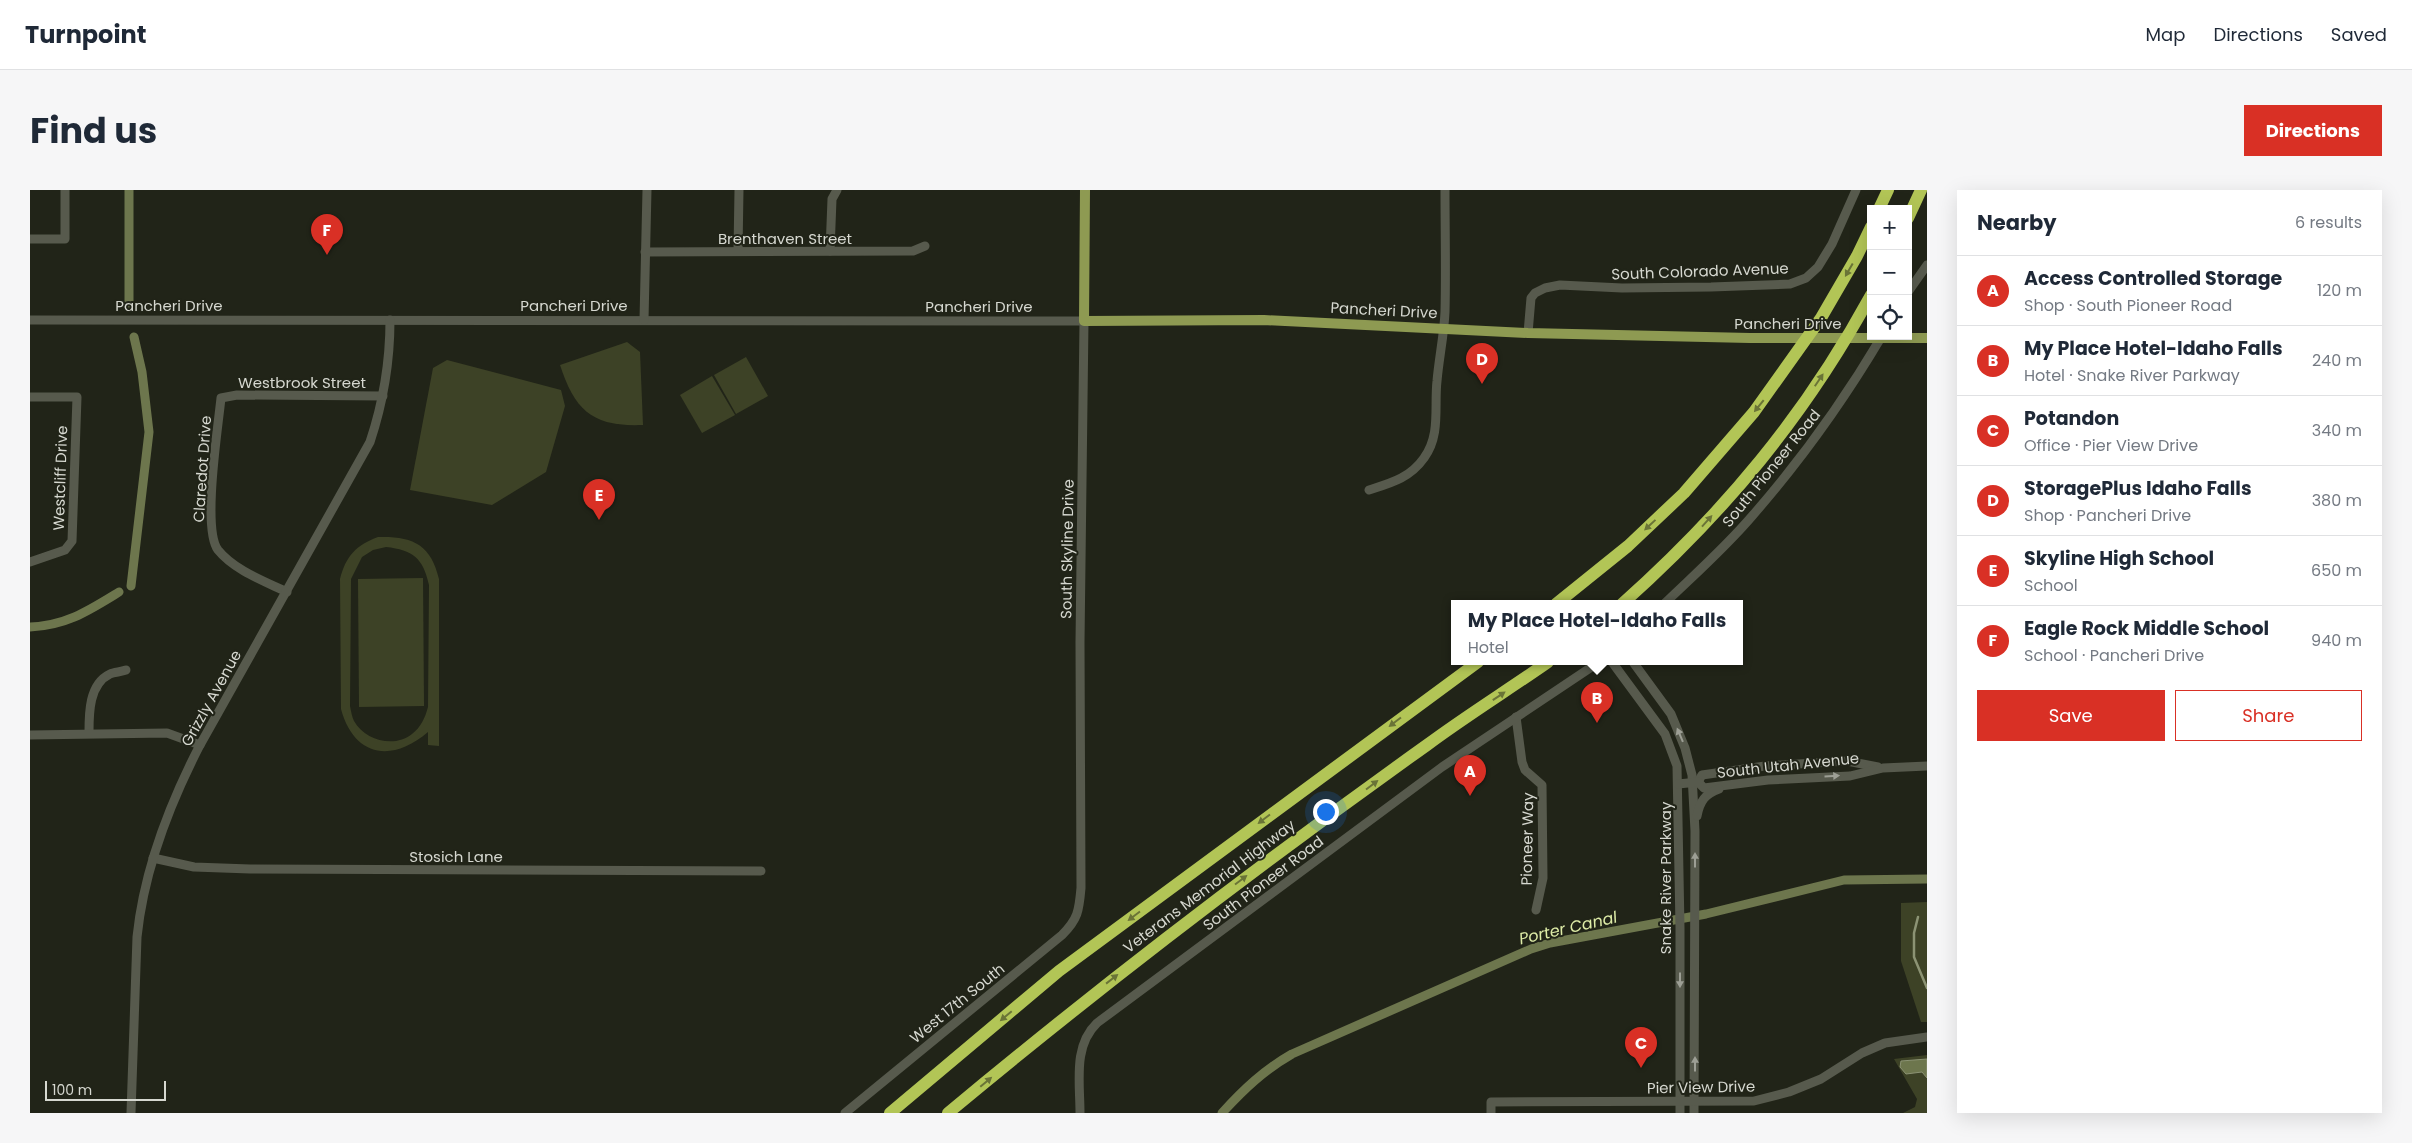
<!DOCTYPE html>
<html lang="en">
<head>
<meta charset="utf-8">
<style>
  :root { --surface:#fff; --page:#f6f6f7; --text:#1f2937; --muted:#747a83; --line:#e0e1e3; --accent:#d93025 }
  body { margin:0; font-family:Poppins,sans-serif; background:var(--page); color:var(--text) }
  .controls { position:absolute; right:15px; top:15px; display:grid; overflow:hidden; border-radius:0px; box-shadow:0 5px 20px #0002 }
  .controls button { width:45px; height:45px; display:grid; place-items:center; padding:0; border:0; border-bottom:1px solid var(--line); background:var(--surface); color:var(--text); font:25px sans-serif }
  .scale { position:absolute; left:15px; bottom:12px; width:121px; box-sizing:border-box; padding-left:5px; border:2px solid #d6d8d0; border-top:0; font-size:14px; line-height:18px; white-space:nowrap; color:#d6d8d0; -webkit-text-stroke:4px #212418; paint-order:stroke }
  .you { position:absolute; left:1295px; top:621px; width:18px; height:18px; margin:-12px; border:4px solid #fff; border-radius:50%; background:#1a73e8; box-shadow:0 0 0 8px #1a73e833 }
  .badge { display:grid; place-items:center; width:32px; height:32px; border-radius:50%; background:var(--accent); color:#fff; font-size:16px; font-weight:700 }
  .pin { position:absolute; translate:-50% -41px; filter:drop-shadow(0 1px 2px #0008) }
  .pin::after { content:''; position:absolute; top:26px; width:18px; height:15px; background:inherit; clip-path:polygon(0 0,100% 0,50% 100%) }
  .popup { position:absolute; left:1421px; top:410px; width:292px; height:65px; box-sizing:border-box; display:grid; place-content:center; border-radius:0px; background:var(--surface); filter:drop-shadow(0 1px 4px #0005); font-size:16px; white-space:nowrap; color:var(--muted) }
  .popup b { font-size:19px; color:var(--text) }
  .popup::after { content:''; position:absolute; left:50%; top:100%; margin-left:-10px; border:10px solid transparent; border-top-color:var(--surface) }
  .list { margin:0; padding:0; list-style:none }
  h2 { display:flex; justify-content:space-between; align-items:center; height:65px; margin:0; padding:0 20px; font-size:21px }
  h2 small { font-size:16px; font-weight:400; color:var(--muted) }
  .list li { display:grid; grid-template-columns:32px 1fr auto; gap:15px; align-items:center; box-sizing:border-box; height:70px; padding:0 20px; border-top:1px solid var(--line) }
  .list b { display:block; font-size:19px; white-space:nowrap }
  .list p { margin:0; font-size:16px; white-space:nowrap; color:var(--muted) }
  .list em { font-size:16px; font-style:normal; color:var(--muted) }
  .actions { display:flex; gap:10px; padding:15px 20px }
  .actions a { flex:1; padding:11px 0; border:1px solid var(--accent); border-radius:0px; text-align:center; font-size:18px; color:var(--accent) }
  .actions .main { background:var(--accent); color:#fff }
  .icon { flex:none; width:28px; height:28px; fill:none; stroke:currentColor; stroke-width:2; stroke-linecap:round; stroke-linejoin:round }
  .map { position:relative; flex:none; width:1897px; height:923px; overflow:hidden; border-radius:0px }
  header { display:flex; align-items:center; gap:30px; box-sizing:border-box; height:70px; padding:0 25px; background:var(--surface); border-bottom:1px solid var(--line) }
  header strong { font-size:24px }
  nav { display:flex; gap:28px; margin-inline-start:auto; font-size:18px }
  .intro { display:flex; align-items:center; justify-content:space-between; box-sizing:border-box; height:120px; padding:0 30px }
  h1 { margin:0; font-size:35px }
  .button { padding:12px 22px; border-radius:0px; background:var(--accent); color:#fff; font-size:18px; font-weight:700 }
  main { display:flex; gap:30px; padding:0 30px }
  aside { flex:1; background:var(--surface); border-radius:0px; box-shadow:0 5px 20px #0002 }
  .map>svg:first-child { display:block }
  .green { fill:#3d4226; fill-rule:evenodd }
  .water { fill:#6d764d; stroke:#8c9374 }
  .lines { fill:none; stroke-linecap:round; stroke-linejoin:round }
  .stream { stroke:#8c9374; stroke-width:2.5 }
  .canal { stroke:#6d764d; stroke-width:9 }
  .minor { stroke:#575a4d; stroke-width:9 }
  .major { stroke:#8e9a52; stroke-width:10 }
  .highway { stroke:#b2c556; stroke-width:12 }
  .oneway { fill:#6a7437 }
  .oneway2 { fill:#9d9f95 }
  .labels { text-anchor:middle; dominant-baseline:central; stroke-width:4; stroke-linejoin:round; paint-order:stroke }
  .street-label { font-size:15px; fill:#d6d8d0; stroke:#212418 }
  .water-label { font-size:16px; font-style:italic; fill:#deeca7; stroke:#212418 }
</style>
</head>
<body>
<header>
<strong>Turnpoint</strong>
<nav><a>Map</a><a>Directions</a><a>Saved</a></nav>
</header>
<div class="intro"><h1>Find us</h1><a class="button">Directions</a></div>
<main>
<div class="map">
<svg width="1897" height="923" viewBox="0 0 1897 923">
  <rect width="100%" height="100%" fill="#212418"/>
  <g class="green">
    <path d="M 597,152 L 610,162 L 613,235 C 563,237 545,221 530,175 Z"/>
    <polygon points="716,167 738,206 706,224 684,185"/>
    <polygon points="417,170 531,200 535,216 516,282 462,315 380,300 403,178"/>
    <polygon points="682,186 705,225 672,243 650,205"/>
    <path d="M 348,347 C 382,346 401,354 409,389 L 409,556 L 398,555 L 398,542 C 362,573 324,567 311,519 L 310,389 C 316,366 326,355 348,347 ZM 356,357 C 383,360 393,368 399,395 L 398,517 C 395,528 391,537 382,544 C 365,558 335,551 324,531 C 322,527 321,521 320,516 L 321,389 L 332,367 L 343,360 Z"/>
    <polygon points="393,388 394,516 329,517 328,389"/>
    <polygon points="1897,712 1897,832 1891,832 1871,771 1871,713"/>
    <polygon points="1897,865 1897,923 1873,923 1885,917 1887,909 1864,869"/>
  </g>
  <polygon class="water" points="1897,869 1897,888 1892,882 1876,884 1870,877 1871,871"/>
  <g class="lines">
    <polyline class="stream" points="1888,727 1884,743 1884,767 1897,798"/>
    <g class="canal">
      <polyline points="99,113 99,0"/>
      <polyline points="101,396 119,242 112,182 104,147"/>
      <path d="M 0,437 C 37,435 58,421 89,402"/>
      <path d="M 1192,923 C 1214,899 1234,880 1262,864 L 1501,759 L 1520,753 L 1676,724 L 1814,690 L 1897,689"/>
    </g>
    <g class="minor">
      <polyline points="0,49 35,49 35,0"/>
      <polyline points="708,61 709,0"/>
      <polyline points="800,61 802,9 807,0"/>
      <polyline points="615,62 883,61 895,56"/>
      <polyline points="1878,102 1897,75"/>
      <path d="M 0,130 L 1054,131 L 1050,452 L 1051,698 C 1049,721 1048,729 1032,745 L 815,923"/>
      <polyline points="614,130 617,0"/>
      <polyline points="1498,143 1501,108 1505,103 1515,98 1530,95 1592,98 1681,97 1760,94 1776,88 1788,77 1802,54 1826,0"/>
      <polyline points="0,207 47,207 42,351 35,360 0,372"/>
      <path d="M 1339,300 C 1361,293 1380,288 1394,268 C 1411,245 1404,217 1407,191 C 1409,168 1414,145 1415,122 C 1416,82 1415,41 1415,0"/>
      <path d="M 257,402 C 234,391 204,380 188,360 C 172,339 188,238 191,208 L 207,205 L 353,206"/>
      <path d="M 1634,414 C 1664,385 1696,357 1723,325 C 1772,269 1814,210 1852,146"/>
      <polyline points="1582,472 1635,544 1647,576 1650,738 1650,923"/>
      <polyline points="1603,472 1641,524 1655,558 1662,585 1665,641 1664,923"/>
      <polyline points="1486,527 1492,572 1495,580 1512,595 1513,688 1506,720"/>
      <path d="M 59,542 C 59,523 59,494 80,484 C 84,482 91,482 96,480"/>
      <polyline points="0,545 137,543 170,555"/>
      <polyline points="1668,592 1672,585 1735,576 1817,571 1848,577"/>
      <polyline points="1648,594 1668,592 1674,598 1738,590 1820,586 1853,578 1897,576"/>
      <path d="M 1667,626 C 1670,611 1675,604 1689,599"/>
      <polyline points="123,668 164,677 220,679 731,681"/>
      <path d="M 101,923 L 107,747 C 114,679 139,615 170,555 L 340,252 C 353,213 360,172 360,130"/>
      <path d="M 1050,923 C 1050,892 1043,856 1067,833 L 1412,577 L 1569,472"/>
      <polyline points="1461,923 1461,912 1724,911 1759,902 1791,889 1832,863 1855,853 1897,847"/>
    </g>
    <polyline class="major" points="1055,0 1054,131 1234,130 1498,143 1720,148 1897,148"/>
    <g class="highway">
      <polyline points="1849,19 1858,0"/>
      <polyline points="1878,28 1891,0"/>
      <polyline points="1526,414 1598,356 1654,303 1724,222 1791,128 1827,66 1841,37"/>
      <path d="M 1592,414 C 1695,322 1775,226 1841,105"/>
      <polyline points="860,923 1029,781 1448,472"/>
      <path d="M 918,923 C 1073,794 1233,672 1397,555 C 1436,526 1478,500 1518,472"/>
    </g>
  </g>
  <defs><path id="oneway-solid" d="M-6-.8H1V-3.2L6.5 0L1 3.2V.8H-6Z" transform="scale(1.25)"/></defs>
  <g class="oneway">
    <use href="#oneway-solid" transform="translate(1819 80) rotate(120)"/>
    <use href="#oneway-solid" transform="translate(1789 190) rotate(-56)"/>
    <use href="#oneway-solid" transform="translate(1729 216) rotate(129)"/>
    <use href="#oneway-solid" transform="translate(1677 331) rotate(-48)"/>
    <use href="#oneway-solid" transform="translate(1620 335) rotate(137)"/>
    <use href="#oneway-solid" transform="translate(1469 506) rotate(-34)"/>
    <use href="#oneway-solid" transform="translate(1365 532) rotate(143)"/>
    <use href="#oneway-solid" transform="translate(1342 595) rotate(-37)"/>
    <use href="#oneway-solid" transform="translate(1234 629) rotate(143)"/>
    <use href="#oneway-solid" transform="translate(1211 690) rotate(-37)"/>
    <use href="#oneway-solid" transform="translate(1104 726) rotate(143)"/>
    <use href="#oneway-solid" transform="translate(1082 789) rotate(-38)"/>
    <use href="#oneway-solid" transform="translate(976 826) rotate(140)"/>
    <use href="#oneway-solid" transform="translate(956 892) rotate(-40)"/>
  </g>
  <g class="oneway2">
    <use href="#oneway-solid" transform="translate(1650 545) rotate(-113)"/>
    <use href="#oneway-solid" transform="translate(1802 586) rotate(-3)"/>
    <use href="#oneway-solid" transform="translate(1665 670) rotate(-90)"/>
    <use href="#oneway-solid" transform="translate(1650 790) rotate(90)"/>
    <use href="#oneway-solid" transform="translate(1665 874) rotate(-90)"/>
  </g>
  <g class="labels">
    <g class="street-label">
      <text x="755" y="48">Brenthaven Street</text>
      <text transform="translate(1670 81) rotate(-2)">South Colorado Avenue</text>
      <text x="139" y="115">Pancheri Drive</text>
      <text x="544" y="115">Pancheri Drive</text>
      <text x="949" y="116">Pancheri Drive</text>
      <text transform="translate(1354 120) rotate(3)">Pancheri Drive</text>
      <text x="1758" y="133">Pancheri Drive</text>
      <text x="272" y="192">Westbrook Street</text>
      <text transform="translate(1741 278) rotate(-51)">South Pioneer Road</text>
      <text transform="translate(172 279) rotate(-86)">Claredot Drive</text>
      <text transform="translate(30 288) rotate(-88)">Westcliff Drive</text>
      <text transform="translate(1037 359) rotate(-89)">South Skyline Drive</text>
      <text transform="translate(181 508) rotate(-61)">Grizzly Avenue</text>
      <text transform="translate(1758 575) rotate(-6)">South Utah Avenue</text>
      <text transform="translate(1497 649) rotate(-89)">Pioneer Way</text>
      <text x="426" y="666">Stosich Lane</text>
      <text transform="translate(1635 688) rotate(-90)">Snake River Parkway</text>
      <text transform="translate(1233 693) rotate(-37)">South Pioneer Road</text>
      <text transform="translate(1179 696) rotate(-37)">Veterans Memorial Highway</text>
      <text transform="translate(927 813) rotate(-39)">West 17th South</text>
      <text transform="translate(1671 897) rotate(-1)">Pier View Drive</text>
    </g>
    <g class="water-label">
      <text transform="translate(1538 738) rotate(-13)">Porter Canal</text>
    </g>
  </g>
</svg>
<div class="controls">
<button>+</button>
<button>−</button>
<button><svg class="icon" aria-label="locate" viewBox="0 0 24 24"><circle cx="12" cy="12" r="6"/><path d="M12 2v4M12 18v4M2 12h4M18 12h4"/></svg></button>
</div>
<div class="scale">100 m</div>
<div class="you"></div>
<div class="pin badge" style="left:1440px;top:606px">A</div>
<div class="pin badge" style="left:1567px;top:533px">B</div>
<div class="popup"><b>My Place Hotel-Idaho Falls</b>Hotel</div>
<div class="pin badge" style="left:1611px;top:878px">C</div>
<div class="pin badge" style="left:1452px;top:194px">D</div>
<div class="pin badge" style="left:569px;top:330px">E</div>
<div class="pin badge" style="left:297px;top:65px">F</div>
</div>
<aside>
<h2>Nearby<small>6 results</small></h2>
<ul class="list">
<li><span class="badge">A</span><div><b>Access Controlled Storage</b><p>Shop · South Pioneer Road</p></div><em>120 m</em></li>
<li><span class="badge">B</span><div><b>My Place Hotel-Idaho Falls</b><p>Hotel · Snake River Parkway</p></div><em>240 m</em></li>
<li><span class="badge">C</span><div><b>Potandon</b><p>Office · Pier View Drive</p></div><em>340 m</em></li>
<li><span class="badge">D</span><div><b>StoragePlus Idaho Falls</b><p>Shop · Pancheri Drive</p></div><em>380 m</em></li>
<li><span class="badge">E</span><div><b>Skyline High School</b><p>School</p></div><em>650 m</em></li>
<li><span class="badge">F</span><div><b>Eagle Rock Middle School</b><p>School · Pancheri Drive</p></div><em>940 m</em></li>
</ul>
<div class="actions"><a class="main">Save</a><a>Share</a></div>
</aside>
</main>
</body>
</html>
